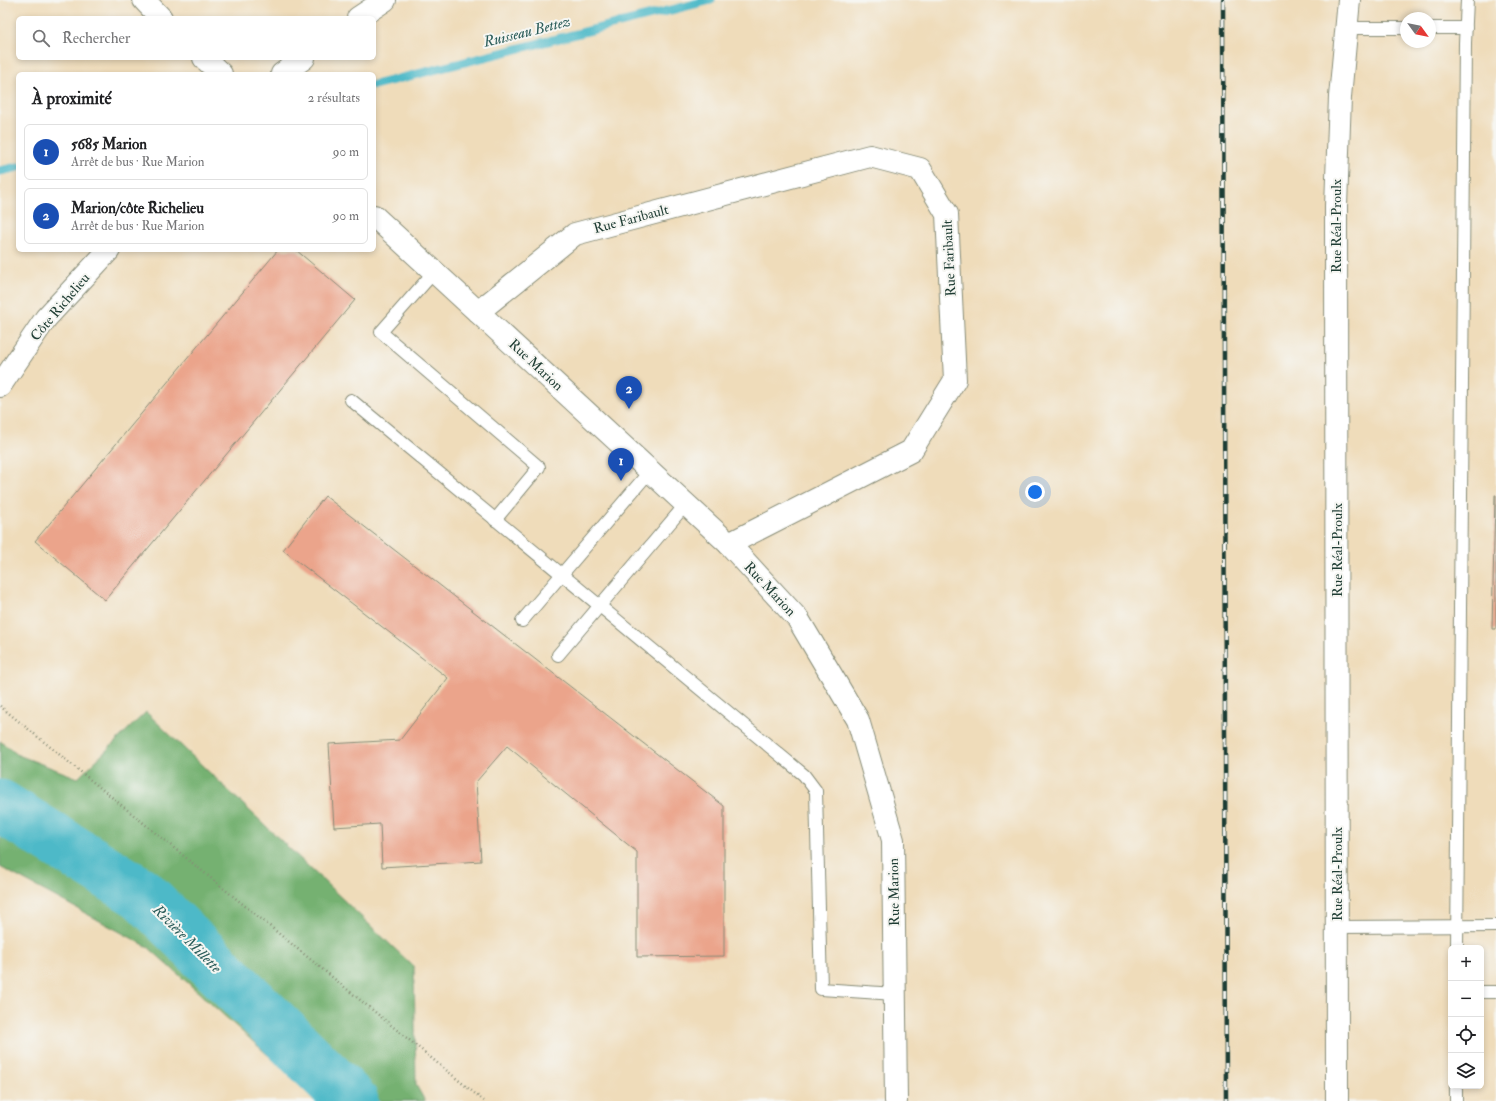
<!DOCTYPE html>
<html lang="fr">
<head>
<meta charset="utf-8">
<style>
  :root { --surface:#fff; --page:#f6f6f6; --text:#202124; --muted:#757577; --line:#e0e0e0; --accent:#b5179e }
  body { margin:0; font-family:"IM FELL Double Pica",serif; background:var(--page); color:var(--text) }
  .controls { position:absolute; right:12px; bottom:12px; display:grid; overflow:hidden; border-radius:6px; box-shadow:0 2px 6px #0003 }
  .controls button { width:36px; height:36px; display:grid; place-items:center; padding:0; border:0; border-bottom:1px solid var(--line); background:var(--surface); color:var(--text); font:20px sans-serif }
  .compass { position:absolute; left:1400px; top:12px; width:36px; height:36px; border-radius:50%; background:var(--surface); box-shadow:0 2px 6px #0003; rotate:123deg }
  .you { position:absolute; left:1035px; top:492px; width:14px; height:14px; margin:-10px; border:3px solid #fff; border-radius:50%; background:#1a73e8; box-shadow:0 0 0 6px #1a73e833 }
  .badge { display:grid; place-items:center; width:26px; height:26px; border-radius:50%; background:var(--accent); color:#fff; font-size:13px; font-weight:700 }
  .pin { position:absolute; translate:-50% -33px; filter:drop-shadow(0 1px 2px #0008) }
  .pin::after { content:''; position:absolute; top:21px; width:14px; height:12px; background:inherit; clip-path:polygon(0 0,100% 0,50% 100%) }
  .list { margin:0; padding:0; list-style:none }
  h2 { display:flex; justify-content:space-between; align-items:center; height:52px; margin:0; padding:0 16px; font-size:17px }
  h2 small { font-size:13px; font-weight:400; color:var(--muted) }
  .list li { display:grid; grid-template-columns:26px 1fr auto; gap:12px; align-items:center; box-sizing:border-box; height:56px; margin:0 8px 8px; padding:0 8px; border:1px solid var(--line); border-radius:6px }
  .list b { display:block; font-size:15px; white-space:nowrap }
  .list p { margin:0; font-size:13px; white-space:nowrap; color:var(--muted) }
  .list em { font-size:13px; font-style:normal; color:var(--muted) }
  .icon { flex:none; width:22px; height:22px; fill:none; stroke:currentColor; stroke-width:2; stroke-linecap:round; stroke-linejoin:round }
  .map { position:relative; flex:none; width:1496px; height:1101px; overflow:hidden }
  .search { position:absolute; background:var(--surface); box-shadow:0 2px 6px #0003; left:16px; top:16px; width:360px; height:44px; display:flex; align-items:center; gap:10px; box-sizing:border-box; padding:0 14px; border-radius:6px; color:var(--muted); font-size:15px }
  .panel { position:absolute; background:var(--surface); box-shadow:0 2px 6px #0003; left:16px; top:72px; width:360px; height:180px; border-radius:6px }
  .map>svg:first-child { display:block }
  .forest { fill:#74b171; stroke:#4a7752 }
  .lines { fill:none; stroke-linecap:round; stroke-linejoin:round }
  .stream { stroke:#4db9c8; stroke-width:9 }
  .river { stroke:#4db9c8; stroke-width:53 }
  .building { fill:#eba48b }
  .lane-casing { stroke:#878c77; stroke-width:14 }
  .street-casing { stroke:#878c77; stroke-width:24 }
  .secondary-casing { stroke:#878c77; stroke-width:24 }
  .path { stroke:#878c77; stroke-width:2.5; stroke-dasharray:1 3; stroke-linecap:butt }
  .lane { stroke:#fff; stroke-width:12 }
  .street { stroke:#fff; stroke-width:22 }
  .secondary { stroke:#fff; stroke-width:22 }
  .rail-casing { stroke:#1f3d34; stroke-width:4.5 }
  .rail { stroke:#f6f6f2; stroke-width:3; stroke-dasharray:9; stroke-linecap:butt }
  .labels { text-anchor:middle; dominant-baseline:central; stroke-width:4; stroke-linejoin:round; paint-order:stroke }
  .street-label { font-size:14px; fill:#1f3d34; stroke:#f6f6f2 }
  .water-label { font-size:15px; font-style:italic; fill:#2a5c59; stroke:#f6f6f2 }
</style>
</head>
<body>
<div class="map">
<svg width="1496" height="1101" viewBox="0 0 1496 1101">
  <rect width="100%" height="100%" fill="#f6f6f2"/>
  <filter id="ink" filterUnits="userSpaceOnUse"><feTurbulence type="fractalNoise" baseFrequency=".025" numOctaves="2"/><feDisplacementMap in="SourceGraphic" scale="8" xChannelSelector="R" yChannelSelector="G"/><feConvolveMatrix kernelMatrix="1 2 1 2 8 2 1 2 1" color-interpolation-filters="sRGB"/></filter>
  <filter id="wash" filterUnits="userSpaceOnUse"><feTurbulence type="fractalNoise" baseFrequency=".012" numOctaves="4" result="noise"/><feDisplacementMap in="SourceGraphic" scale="16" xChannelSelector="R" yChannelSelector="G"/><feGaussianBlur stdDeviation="0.9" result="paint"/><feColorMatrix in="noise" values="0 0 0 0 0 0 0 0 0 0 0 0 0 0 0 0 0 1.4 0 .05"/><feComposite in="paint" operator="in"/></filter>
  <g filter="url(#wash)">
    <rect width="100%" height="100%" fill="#efdcba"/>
    <polygon class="forest" points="146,712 414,967 416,1085 425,1101 319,1101 148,947 0,867 0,741 18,755 78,778"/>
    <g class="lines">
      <g class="stream">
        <polyline points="374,85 711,0"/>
        <polyline points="0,171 18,167"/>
      </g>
      <polyline class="river" points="0,806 142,894 352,1101"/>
    </g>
    <g id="blocks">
      <g class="building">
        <polygon points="278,250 296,250 355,300 105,600 35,541"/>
        <polygon points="1495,495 1496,495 1496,629 1492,629"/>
        <polygon points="325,496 724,806 724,956 637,957 637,852 507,746 476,782 481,861 382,867 380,824 334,827 329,744 400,740 448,678 283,550"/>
      </g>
    </g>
  </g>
  <g filter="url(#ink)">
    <use href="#blocks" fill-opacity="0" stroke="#878c77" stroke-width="1"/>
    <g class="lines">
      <defs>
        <g id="lane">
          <polyline points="1347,28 1406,28"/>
          <polyline points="1430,28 1466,28"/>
          <polyline points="434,272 381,332 539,467 495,520"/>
          <polyline points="351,400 804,775 816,791 821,989 895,994"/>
          <polyline points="522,621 650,471"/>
          <polyline points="558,655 686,504"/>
          <polyline points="1337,927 1496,926"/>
          <polyline points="1457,948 1465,43 1467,0"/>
          <polyline points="1481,992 1496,992"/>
          <polyline points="1456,1101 1456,1086"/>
        </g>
        <g id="street">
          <polyline points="144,0 161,18"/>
          <polyline points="204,58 221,74"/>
          <polyline points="374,216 729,544 798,619 858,720 893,840 896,1101"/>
          <polyline points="478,312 575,234 870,156 920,169 947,214 955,380 911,451 729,544"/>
        </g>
        <g id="secondary">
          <polyline points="358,18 385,0"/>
          <polyline points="282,74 304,58"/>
          <polyline points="0,386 46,318 109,250"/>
          <polyline points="1337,1101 1336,206 1340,97 1349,0"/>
        </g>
      </defs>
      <use href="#lane" class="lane-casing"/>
      <use href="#street" class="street-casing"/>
      <use href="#secondary" class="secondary-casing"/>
      <polyline class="path" points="0,706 484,1101"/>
      <use href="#lane" class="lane"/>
      <use href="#street" class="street"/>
      <use href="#secondary" class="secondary"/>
      <defs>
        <polyline id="rail" points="1223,0 1226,1101"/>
      </defs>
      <use href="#rail" class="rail-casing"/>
      <use href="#rail" class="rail"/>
    </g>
  </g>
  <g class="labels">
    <g class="street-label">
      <text transform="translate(631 219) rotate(-15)">Rue Faribault</text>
      <text transform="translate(1336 226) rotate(-90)">Rue Réal-Proulx</text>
      <text transform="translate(949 258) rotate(-93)">Rue Faribault</text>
      <text transform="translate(60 307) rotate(-50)">Côte Richelieu</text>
      <text transform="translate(536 365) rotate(43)">Rue Marion</text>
      <text transform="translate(1337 550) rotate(-90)">Rue Réal-Proulx</text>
      <text transform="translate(770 589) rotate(47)">Rue Marion</text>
      <text transform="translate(1337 874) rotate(-90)">Rue Réal-Proulx</text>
      <text transform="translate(894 892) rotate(-91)">Rue Marion</text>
    </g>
    <g class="water-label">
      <text transform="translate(527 32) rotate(-14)">Ruisseau Bettez</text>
      <text transform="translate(187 939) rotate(45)">Rivière Millette</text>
    </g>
  </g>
</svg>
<div class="controls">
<button>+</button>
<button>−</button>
<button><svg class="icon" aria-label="locate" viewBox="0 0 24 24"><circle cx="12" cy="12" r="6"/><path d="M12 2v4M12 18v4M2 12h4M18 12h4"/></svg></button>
<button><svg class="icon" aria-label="layers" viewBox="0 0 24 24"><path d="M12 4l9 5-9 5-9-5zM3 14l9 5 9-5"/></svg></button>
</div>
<svg class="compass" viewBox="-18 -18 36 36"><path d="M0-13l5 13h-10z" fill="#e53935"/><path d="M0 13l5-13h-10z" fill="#757577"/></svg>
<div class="you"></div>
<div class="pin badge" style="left:621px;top:481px;background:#1a4fb4">1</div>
<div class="pin badge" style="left:629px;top:409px;background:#1a4fb4">2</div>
<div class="search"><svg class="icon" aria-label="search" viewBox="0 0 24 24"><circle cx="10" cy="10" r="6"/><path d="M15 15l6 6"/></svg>Rechercher</div>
<section class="panel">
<h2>À proximité<small>2 résultats</small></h2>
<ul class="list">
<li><span class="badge" style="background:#1a4fb4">1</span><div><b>5685 Marion</b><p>Arrêt de bus · Rue Marion</p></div><em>90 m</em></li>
<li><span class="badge" style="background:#1a4fb4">2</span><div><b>Marion/côte Richelieu</b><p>Arrêt de bus · Rue Marion</p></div><em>90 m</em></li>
</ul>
</section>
</div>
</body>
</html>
